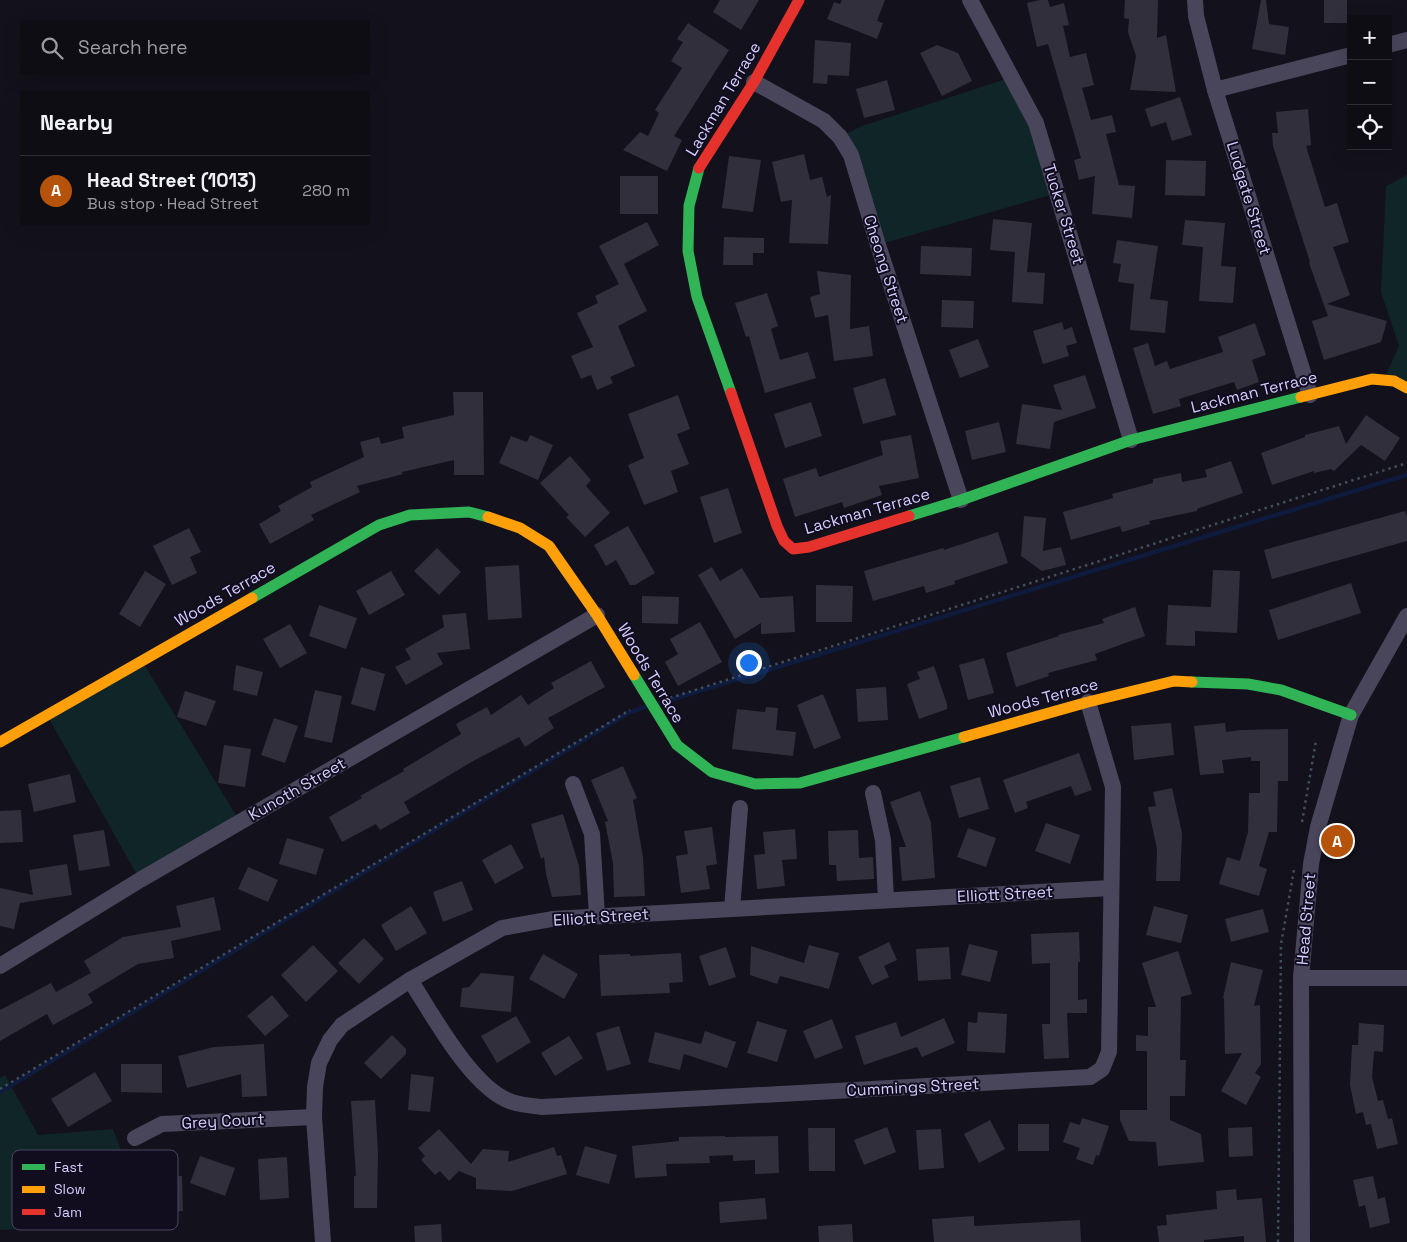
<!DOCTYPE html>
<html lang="en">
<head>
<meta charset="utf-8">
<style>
  :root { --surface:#0e0d14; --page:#17161d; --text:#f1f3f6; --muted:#9b9ca0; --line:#2e2d34; --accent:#b45309 }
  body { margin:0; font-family:"Space Grotesk",sans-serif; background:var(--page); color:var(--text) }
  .controls { position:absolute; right:15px; top:15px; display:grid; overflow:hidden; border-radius:0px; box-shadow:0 5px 20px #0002 }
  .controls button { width:45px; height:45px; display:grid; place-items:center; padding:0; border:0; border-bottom:1px solid var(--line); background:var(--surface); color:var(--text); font:25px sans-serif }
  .you { position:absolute; left:748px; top:662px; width:18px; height:18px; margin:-12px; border:4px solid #fff; border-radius:50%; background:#1a73e8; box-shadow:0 0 0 8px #1a73e833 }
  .badge { display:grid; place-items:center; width:32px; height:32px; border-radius:50%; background:var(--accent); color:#fff; font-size:16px; font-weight:700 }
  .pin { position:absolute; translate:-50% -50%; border:2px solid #fff; box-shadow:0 1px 5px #0006 }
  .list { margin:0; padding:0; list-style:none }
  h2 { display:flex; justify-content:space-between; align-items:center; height:65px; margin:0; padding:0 20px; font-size:21px }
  h2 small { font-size:16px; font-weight:400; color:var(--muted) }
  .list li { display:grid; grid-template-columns:32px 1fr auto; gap:15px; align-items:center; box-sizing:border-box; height:70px; padding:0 20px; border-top:1px solid var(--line) }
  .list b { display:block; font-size:19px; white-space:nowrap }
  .list p { margin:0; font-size:16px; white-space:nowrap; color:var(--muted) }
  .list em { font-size:16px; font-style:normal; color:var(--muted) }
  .icon { flex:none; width:28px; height:28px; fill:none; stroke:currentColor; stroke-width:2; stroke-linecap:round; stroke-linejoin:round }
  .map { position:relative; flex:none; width:1407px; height:1242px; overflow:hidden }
  .search { position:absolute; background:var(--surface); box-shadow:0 5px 20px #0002; left:20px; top:20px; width:350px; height:55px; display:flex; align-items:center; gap:12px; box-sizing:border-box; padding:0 18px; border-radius:0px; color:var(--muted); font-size:19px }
  .panel { position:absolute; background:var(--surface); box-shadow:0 5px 20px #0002; left:20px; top:90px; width:350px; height:135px; border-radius:0px }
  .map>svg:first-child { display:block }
  .green { fill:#102527 }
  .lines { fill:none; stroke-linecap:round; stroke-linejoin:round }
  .stream { stroke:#0e1b3c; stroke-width:4.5 }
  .building { fill:#322f3d }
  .path { stroke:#434e5c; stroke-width:2.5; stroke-dasharray:2.5 4; stroke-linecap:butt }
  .street { stroke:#49465c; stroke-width:16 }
  .fast { stroke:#30b455; stroke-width:11 }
  .slow { stroke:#ff9f0a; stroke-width:11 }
  .jam { stroke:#e5322d; stroke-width:11 }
  .labels { text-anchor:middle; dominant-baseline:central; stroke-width:4; stroke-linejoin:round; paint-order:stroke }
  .street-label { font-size:16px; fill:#d5cdfd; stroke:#110d1f }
  .key { fill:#110d1f; stroke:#4c4762; stroke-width:1 }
  .key-label { font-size:14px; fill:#d5cdfd }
</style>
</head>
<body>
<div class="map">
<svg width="1407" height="1242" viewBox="0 0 1407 1242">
  <rect width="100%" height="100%" fill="#13111b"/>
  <g class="green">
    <polygon points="1012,77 1057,193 878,245 840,137 862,126"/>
    <polygon points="1407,175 1407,388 1384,379 1399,346 1381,292 1386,186"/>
    <polygon points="142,661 240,822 140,880 47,715"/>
    <polygon points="5,1075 38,1135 113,1129 122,1153 94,1164 75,1191 67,1227 0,1230 0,1078"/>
  </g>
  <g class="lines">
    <g class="stream">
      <polyline points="660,703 1407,475"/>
      <polyline points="0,1092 628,713 645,707"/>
    </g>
  </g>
  <g class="building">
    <polygon points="720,0 759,0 741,30 713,12"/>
    <polygon points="842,0 885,0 877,21 883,23 877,39 827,19 834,2 840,4"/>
    <polygon points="1040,0 1048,0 1050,7 1064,3 1069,25 1063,26 1070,57 1086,53 1094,85 1082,88 1091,120 1112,115 1116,132 1106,134 1119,185 1135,186 1132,218 1092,214 1095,176 1079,180 1074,160 1081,158 1048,44 1037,47 1027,3"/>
    <polygon points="1125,0 1158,0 1157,38 1166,35 1176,92 1130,90 1136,56 1128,32 1129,19 1124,18"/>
    <polygon points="1261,0 1266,0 1269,24 1289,27 1285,55 1252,49"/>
    <rect x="1324" y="0" width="23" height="23"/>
    <polygon points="688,23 729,50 674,136 682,140 667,171 623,150 640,132 648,136 659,113 655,110 682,68 671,61 683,42 677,39"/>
    <polygon points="815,40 851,43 849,76 828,75 827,84 813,83"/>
    <polygon points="937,45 958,53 972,81 942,96 920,53"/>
    <polygon points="887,80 895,110 864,118 856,89"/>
    <polygon points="1180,97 1192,135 1172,141 1166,122 1151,127 1145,109"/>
    <polygon points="1308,109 1311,145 1306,146 1325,207 1337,203 1349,242 1333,247 1350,295 1327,304 1387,321 1381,342 1324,360 1312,321 1328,316 1309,263 1310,262 1273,146 1272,133 1278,133 1276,112"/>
    <polygon points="804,154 810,180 822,177 827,197 831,195 828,244 789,243 792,200 781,202 772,162"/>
    <polygon points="729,156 761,160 753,212 722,208"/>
    <polygon points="1166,160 1206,161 1205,196 1165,195"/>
    <rect x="620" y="176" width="38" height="38"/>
    <polygon points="993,219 1032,223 1027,272 1045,273 1043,304 1012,302 1015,252 990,250"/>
    <polygon points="1185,220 1225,223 1221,266 1236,267 1233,303 1199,301 1203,247 1182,245"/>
    <polygon points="647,222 659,245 624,264 647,311 618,326 635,366 610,377 613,383 597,390 591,375 581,379 571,356 593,347 577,313 598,303 595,296 619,284 599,246"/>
    <polygon points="724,237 764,238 764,253 753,253 753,265 723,265"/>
    <polygon points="1117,240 1158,246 1150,299 1168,301 1165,333 1130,330 1134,284 1118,282 1121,264 1113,263"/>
    <polygon points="921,246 972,248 971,276 920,274"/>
    <polygon points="817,271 851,275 850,329 869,326 873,356 834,361 828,315 815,318 810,297 820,294"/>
    <polygon points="767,293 778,326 771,329 780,360 808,352 816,378 765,393 749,336 746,337 735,303"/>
    <polygon points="942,300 974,301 973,328 941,327"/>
    <polygon points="1062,322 1064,330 1072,327 1077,343 1066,346 1069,356 1043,364 1033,331"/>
    <polygon points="1255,323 1266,355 1252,360 1259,382 1237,390 1234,382 1179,399 1181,406 1153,414 1133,348 1148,343 1155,366 1167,361 1170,369 1223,352 1218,337"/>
    <polygon points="978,339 989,367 960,378 949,350"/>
    <polygon points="1085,375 1096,408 1054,422 1050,449 1016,444 1022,404 1062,410 1053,385"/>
    <polygon points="885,378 896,415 863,424 853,388"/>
    <polygon points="453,392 483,392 484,475 454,475 454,460 402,472 403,474 357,486 360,492 311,515 314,520 270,544 259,524 281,511 278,506 312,487 310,482 364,457 360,442 379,437 381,444 404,438 402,427 454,415"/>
    <polygon points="678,395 690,429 677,434 689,464 671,471 678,492 644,505 628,465 644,458 628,414"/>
    <polygon points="811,402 822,436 785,448 774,414"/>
    <polygon points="1366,415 1400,438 1385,461 1361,445 1334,471 1331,469 1314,473 1314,471 1272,485 1261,453 1305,437 1305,435 1339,426 1346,444"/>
    <polygon points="999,422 1006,452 972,460 965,431"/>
    <polygon points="530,435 553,445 538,480 499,463 511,436 527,442"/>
    <polygon points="911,435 919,478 879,486 882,495 844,508 842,502 795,517 783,479 816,468 819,477 883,455 880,441"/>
    <polygon points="570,456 591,480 586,486 610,513 585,537 566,517 569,515 540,483"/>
    <polygon points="1231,461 1243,493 1197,509 1197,511 1149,521 1150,524 1122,532 1120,526 1071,540 1063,512 1113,498 1112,494 1153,483 1153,479 1181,473 1182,482 1207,477 1205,470"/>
    <polygon points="728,488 742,533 714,543 700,497"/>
    <polygon points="1405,511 1407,517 1407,541 1272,579 1264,550"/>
    <polygon points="1024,516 1046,518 1043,551 1061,547 1066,565 1042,571 1021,556"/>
    <polygon points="628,526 655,573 635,585 630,585 616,560 606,566 594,545"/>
    <polygon points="189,528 201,552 190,557 197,573 172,585 153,546"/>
    <polygon points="998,532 1008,563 954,581 955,584 926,593 924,586 873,601 864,571 943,548 944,550"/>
    <polygon points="437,548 461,572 439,595 414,571"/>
    <polygon points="519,565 522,618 488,620 485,567"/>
    <polygon points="712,567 720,581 742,568 760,598 793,596 795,632 761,634 761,623 735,639 698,575"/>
    <polygon points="1213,570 1240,571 1237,633 1195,631 1195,646 1166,645 1168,605 1211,607"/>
    <polygon points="145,571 166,584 140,627 119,614"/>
    <polygon points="391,571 405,595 369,615 356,591"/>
    <polygon points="1351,583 1361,613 1278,640 1269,610"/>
    <polygon points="816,585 853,586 852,622 816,622"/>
    <polygon points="642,596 679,597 678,624 642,623"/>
    <polygon points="319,605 357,618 346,649 309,636"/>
    <polygon points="1135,607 1145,636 1095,654 1097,660 1048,673 1049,676 1016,687 1006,653 1059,636 1058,635 1104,623 1102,619"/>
    <polygon points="466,613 470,649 437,653 443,664 406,685 395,667 411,659 405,649 444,627 442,615"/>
    <polygon points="700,622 722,662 678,686 665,662 678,654 670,639"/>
    <polygon points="290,624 307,653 280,668 263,639"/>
    <polygon points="984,658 994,693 968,700 959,665"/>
    <polygon points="591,661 605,687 548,718 554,728 525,747 519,737 475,760 404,802 410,813 380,830 376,824 342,842 329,817 362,798 360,796 404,771 403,769 461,734 456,724 487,707 491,715 521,695 528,705 554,688 551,683"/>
    <polygon points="236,665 263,672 257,696 233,690"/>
    <polygon points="934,666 947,704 947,709 919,719 907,684 920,679 917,672"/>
    <polygon points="361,667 385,674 375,711 351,704"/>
    <polygon points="886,687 888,720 858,722 856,689"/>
    <polygon points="315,690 342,696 332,743 304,737"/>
    <polygon points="185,691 216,701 206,726 177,717"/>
    <polygon points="823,694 841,738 814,749 797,705"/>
    <polygon points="766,707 778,708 776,730 796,732 793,756 732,749 737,709 765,712"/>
    <polygon points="274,718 298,726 285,763 261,755"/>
    <polygon points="1171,723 1174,755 1134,760 1131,726"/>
    <polygon points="1225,723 1226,732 1241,730 1288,729 1288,781 1278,781 1277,832 1269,832 1259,866 1267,869 1259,896 1219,884 1227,857 1240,861 1248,832 1249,793 1260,793 1260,761 1251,761 1251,757 1222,760 1224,773 1200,775 1194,726"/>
    <polygon points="224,745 251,749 245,787 218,783"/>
    <polygon points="1079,753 1092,790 1075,796 1071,786 1026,802 1028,808 1015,813 1003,780"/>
    <polygon points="623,766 637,798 633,800 643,857 645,896 614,897 613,863 605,822 608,821 591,780"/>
    <polygon points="70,774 76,802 34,812 28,784"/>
    <polygon points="980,777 989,809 959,818 950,786"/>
    <polygon points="1172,788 1182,833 1180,881 1156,881 1157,849 1148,807 1156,806 1153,792"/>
    <polygon points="920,791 931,823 935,878 902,881 899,847 906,847 890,802"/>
    <polygon points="21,810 23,842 0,843 0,811"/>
    <polygon points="563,814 579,866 581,895 552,897 546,874 544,857 541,859 531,824"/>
    <polygon points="1046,823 1080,835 1070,864 1035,851"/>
    <polygon points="712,827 717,864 706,866 710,889 681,893 676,856 688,854 684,831"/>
    <polygon points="968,828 996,838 986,867 957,857"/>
    <polygon points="795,829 797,859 782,860 785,886 757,889 754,855 765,854 763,832"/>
    <polygon points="104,830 110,866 79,871 73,835"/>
    <polygon points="858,830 859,858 873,857 874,879 837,881 836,865 829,865 828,831"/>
    <polygon points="287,838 324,849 316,875 279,864"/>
    <polygon points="511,844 524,868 495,884 482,860"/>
    <polygon points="67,864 72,895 20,903 14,929 0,926 0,888 33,895 29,870"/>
    <polygon points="248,867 278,880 268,902 238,889"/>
    <polygon points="462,881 473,910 443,922 433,892"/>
    <polygon points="214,897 221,930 171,941 174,958 138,964 88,994 93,1003 53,1025 47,1014 0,1041 0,1010 51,983 56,992 91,973 84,961 123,937 181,927 176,906"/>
    <polygon points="411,906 427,933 396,951 381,925"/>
    <polygon points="1154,906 1188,915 1181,943 1146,935"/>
    <polygon points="1263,909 1269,932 1231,942 1225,919"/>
    <polygon points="1079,932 1080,962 1078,962 1078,1000 1087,999 1087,1013 1067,1013 1069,1058 1044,1059 1042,1024 1050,1024 1050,963 1032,964 1031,934"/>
    <polygon points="364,938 384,959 359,984 338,963"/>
    <polygon points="889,942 897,960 884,966 889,977 872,985 858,957"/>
    <polygon points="969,944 998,951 990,982 961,975"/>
    <polygon points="313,945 338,971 306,1002 281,975"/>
    <polygon points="809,945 839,953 829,989 780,976 777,984 750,975 751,946 804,963"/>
    <polygon points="726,947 736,977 709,986 699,956"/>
    <polygon points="949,947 951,979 918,981 916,949"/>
    <polygon points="1178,951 1192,994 1181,997 1180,1060 1186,1060 1185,1096 1170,1096 1170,1120 1201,1134 1204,1162 1158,1166 1156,1142 1129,1141 1120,1120 1120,1110 1147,1110 1147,1051 1136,1051 1136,1035 1148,1036 1148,1007 1156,1007 1142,963"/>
    <polygon points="681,953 683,982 669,983 670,993 601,996 599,955 630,954 630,956"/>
    <polygon points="543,954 578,974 564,999 529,979"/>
    <polygon points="1231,962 1263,970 1254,1006 1260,1005 1261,1064 1255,1073 1261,1077 1246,1105 1221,1091 1242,1053 1225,1054 1224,998 1223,998"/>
    <polygon points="481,973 514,976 511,1012 460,1007 462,988 469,987"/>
    <polygon points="272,995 289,1016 265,1036 247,1016"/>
    <polygon points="978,1012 1007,1014 1005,1053 967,1051 968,1022 977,1023"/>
    <polygon points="516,1016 531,1042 497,1063 481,1036"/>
    <polygon points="944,1018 955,1043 922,1057 917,1047 864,1065 855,1036 896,1022 901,1037"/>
    <polygon points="832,1019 843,1048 815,1059 803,1031"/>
    <polygon points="757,1021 787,1030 777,1062 747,1053"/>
    <polygon points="1359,1023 1384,1025 1383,1052 1374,1051 1372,1077 1378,1101 1383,1100 1388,1119 1392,1118 1398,1144 1377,1149 1371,1124 1366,1125 1363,1112 1356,1114 1350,1085 1352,1045 1358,1045"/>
    <polygon points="619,1026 631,1064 607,1071 596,1033"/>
    <polygon points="705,1031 736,1042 727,1068 684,1054 680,1070 648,1062 655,1032 701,1044"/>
    <polygon points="392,1035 406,1049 406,1054 381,1079 364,1063"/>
    <polygon points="569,1036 583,1058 555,1076 541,1053"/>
    <polygon points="264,1044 267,1096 242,1097 241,1074 187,1088 178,1056 214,1047"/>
    <polygon points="121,1064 162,1064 162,1093 121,1092"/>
    <polygon points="95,1072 112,1101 68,1127 51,1099"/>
    <polygon points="411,1074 434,1077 430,1112 408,1110"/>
    <polygon points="375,1100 378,1154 377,1208 354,1208 354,1176 356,1176 351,1101"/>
    <polygon points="1082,1118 1109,1126 1099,1156 1096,1155 1093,1165 1076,1159 1080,1148 1063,1142 1070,1122 1080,1125"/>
    <polygon points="990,1120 1005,1149 979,1163 964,1134"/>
    <rect x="1018" y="1124" width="31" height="27"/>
    <polygon points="887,1127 896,1152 864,1165 854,1140"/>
    <polygon points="1252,1127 1253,1156 1229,1157 1228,1128"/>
    <polygon points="808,1128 835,1128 835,1171 809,1171"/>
    <polygon points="439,1129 471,1164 483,1149 509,1151 508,1162 554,1147 557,1156 561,1155 567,1174 512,1191 476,1189 476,1178 459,1171 449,1181 440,1171 435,1175 421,1160 425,1156 418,1148"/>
    <polygon points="941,1129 944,1168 919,1170 916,1130"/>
    <polygon points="725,1136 725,1137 778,1136 779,1173 755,1174 755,1160 733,1161 733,1155 709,1156 710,1163 666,1164 667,1176 635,1178 632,1146 679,1141 679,1137"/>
    <polygon points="585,1146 617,1155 609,1184 576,1175"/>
    <polygon points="200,1156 235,1168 225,1196 190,1183"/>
    <polygon points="287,1157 289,1198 260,1200 258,1159"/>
    <polygon points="182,1176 183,1211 136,1213 136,1215 92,1217 91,1195 108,1194 108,1183 147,1181 146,1178"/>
    <polygon points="1373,1176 1378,1199 1385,1197 1390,1223 1370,1228 1365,1205 1359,1207 1353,1180"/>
    <polygon points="1236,1189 1237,1200 1262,1198 1266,1242 1244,1242 1244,1236 1204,1240 1204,1242 1159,1242 1157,1226 1167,1225 1166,1215 1217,1209 1216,1191"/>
    <polygon points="765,1198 767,1219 720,1223 719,1202"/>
    <polygon points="974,1216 974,1226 1080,1220 1081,1242 934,1242 932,1219"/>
    <polygon points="441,1224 442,1242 415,1242 414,1226"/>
    <polygon points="852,1224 853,1242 819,1242 818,1226"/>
  </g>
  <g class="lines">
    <g class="path">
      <polyline points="670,698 1407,463"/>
      <polyline points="1302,822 1316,741"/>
      <polyline points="0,1089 630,710"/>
      <polyline points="1278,1242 1281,944 1294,870"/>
    </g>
    <g class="street">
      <polyline points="970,0 1036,123 1131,440"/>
      <polyline points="1195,0 1196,16 1215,90 1310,395"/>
      <polyline points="1388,45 1407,40"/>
      <polyline points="754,82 824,121 840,137 851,155 878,245 961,500"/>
      <polyline points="1215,90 1351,55"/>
      <polyline points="573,784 592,834 597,916"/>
      <polyline points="873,793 883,840 886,900"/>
      <polyline points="732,909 740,808"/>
      <polyline points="0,966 140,880 597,615"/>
      <polyline points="1301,978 1407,978"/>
      <path d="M 410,980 C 433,1015 472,1089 512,1102 C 521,1105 532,1106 542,1107 L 1090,1077 L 1102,1069 L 1109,1052 L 1113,787 L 1088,702"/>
      <polyline points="135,1138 162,1124 314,1117"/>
      <polyline points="323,1242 314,1117 315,1087 319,1063 330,1040 342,1025 410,980 502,928 552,919 1111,888"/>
      <polyline points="1302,1242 1301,978 1311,864 1318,827 1351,715 1407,616"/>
    </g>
    <g class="fast">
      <polyline points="699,168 689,206 688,251 697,297 731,393"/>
      <polyline points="909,516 961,500 1131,440 1301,397"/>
      <polyline points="252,598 379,525 410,515 469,512 488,517"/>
      <polyline points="634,675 677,745 712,772 755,784 800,783 964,737"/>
      <polyline points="1192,682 1248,684 1281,690 1351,715"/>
    </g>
    <g class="slow">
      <polyline points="1301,397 1372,379 1394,381 1407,388"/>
      <polyline points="488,517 520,528 549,546 597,615 634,675"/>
      <polyline points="964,737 1088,702 1174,681 1192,682"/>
      <polyline points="0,742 252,598"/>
    </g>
    <g class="jam">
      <polyline points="699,168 754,82 799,0"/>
      <polyline points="731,393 777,526 784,541 793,549 809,547 909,516"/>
    </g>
  </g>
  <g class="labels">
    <g class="street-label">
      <text transform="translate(723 99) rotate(-59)">Lackman Terrace</text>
      <text transform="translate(1249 198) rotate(73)">Ludgate Street</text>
      <text transform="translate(1064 214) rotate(73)">Tucker Street</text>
      <text transform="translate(886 269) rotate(72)">Cheong Street</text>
      <text transform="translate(1254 392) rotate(-14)">Lackman Terrace</text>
      <text transform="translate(867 511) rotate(-16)">Lackman Terrace</text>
      <text transform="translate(225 594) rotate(-30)">Woods Terrace</text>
      <text transform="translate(651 673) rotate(59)">Woods Terrace</text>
      <text transform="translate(1043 698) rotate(-15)">Woods Terrace</text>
      <text transform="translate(297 789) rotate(-30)">Kunoth Street</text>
      <text transform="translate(1005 894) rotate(-3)">Elliott Street</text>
      <text transform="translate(601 917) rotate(-4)">Elliott Street</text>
      <text transform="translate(1306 919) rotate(-85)">Head Street</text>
      <text transform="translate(913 1087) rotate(-3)">Cummings Street</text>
      <text transform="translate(223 1121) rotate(-3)">Grey Court</text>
    </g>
  </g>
  <rect x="12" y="1150" width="166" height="80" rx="8" class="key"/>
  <rect x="22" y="1164" width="23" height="6" fill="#30b455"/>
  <rect x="22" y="1186" width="23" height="7" fill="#ff9f0a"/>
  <rect x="22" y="1209" width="23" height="6" fill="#e5322d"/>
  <g class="key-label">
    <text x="54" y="1172">Fast</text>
    <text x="54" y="1194">Slow</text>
    <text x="54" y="1217">Jam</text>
  </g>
</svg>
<div class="controls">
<button>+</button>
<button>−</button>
<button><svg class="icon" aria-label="locate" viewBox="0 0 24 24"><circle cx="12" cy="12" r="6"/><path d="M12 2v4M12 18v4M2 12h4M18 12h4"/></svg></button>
</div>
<div class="you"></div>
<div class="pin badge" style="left:1337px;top:841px">A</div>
<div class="search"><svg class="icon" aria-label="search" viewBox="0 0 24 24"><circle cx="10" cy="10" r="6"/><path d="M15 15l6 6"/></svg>Search here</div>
<section class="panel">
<h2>Nearby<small></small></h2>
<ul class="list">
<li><span class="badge">A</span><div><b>Head Street (1013)</b><p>Bus stop · Head Street</p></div><em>280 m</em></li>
</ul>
</section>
</div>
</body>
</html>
